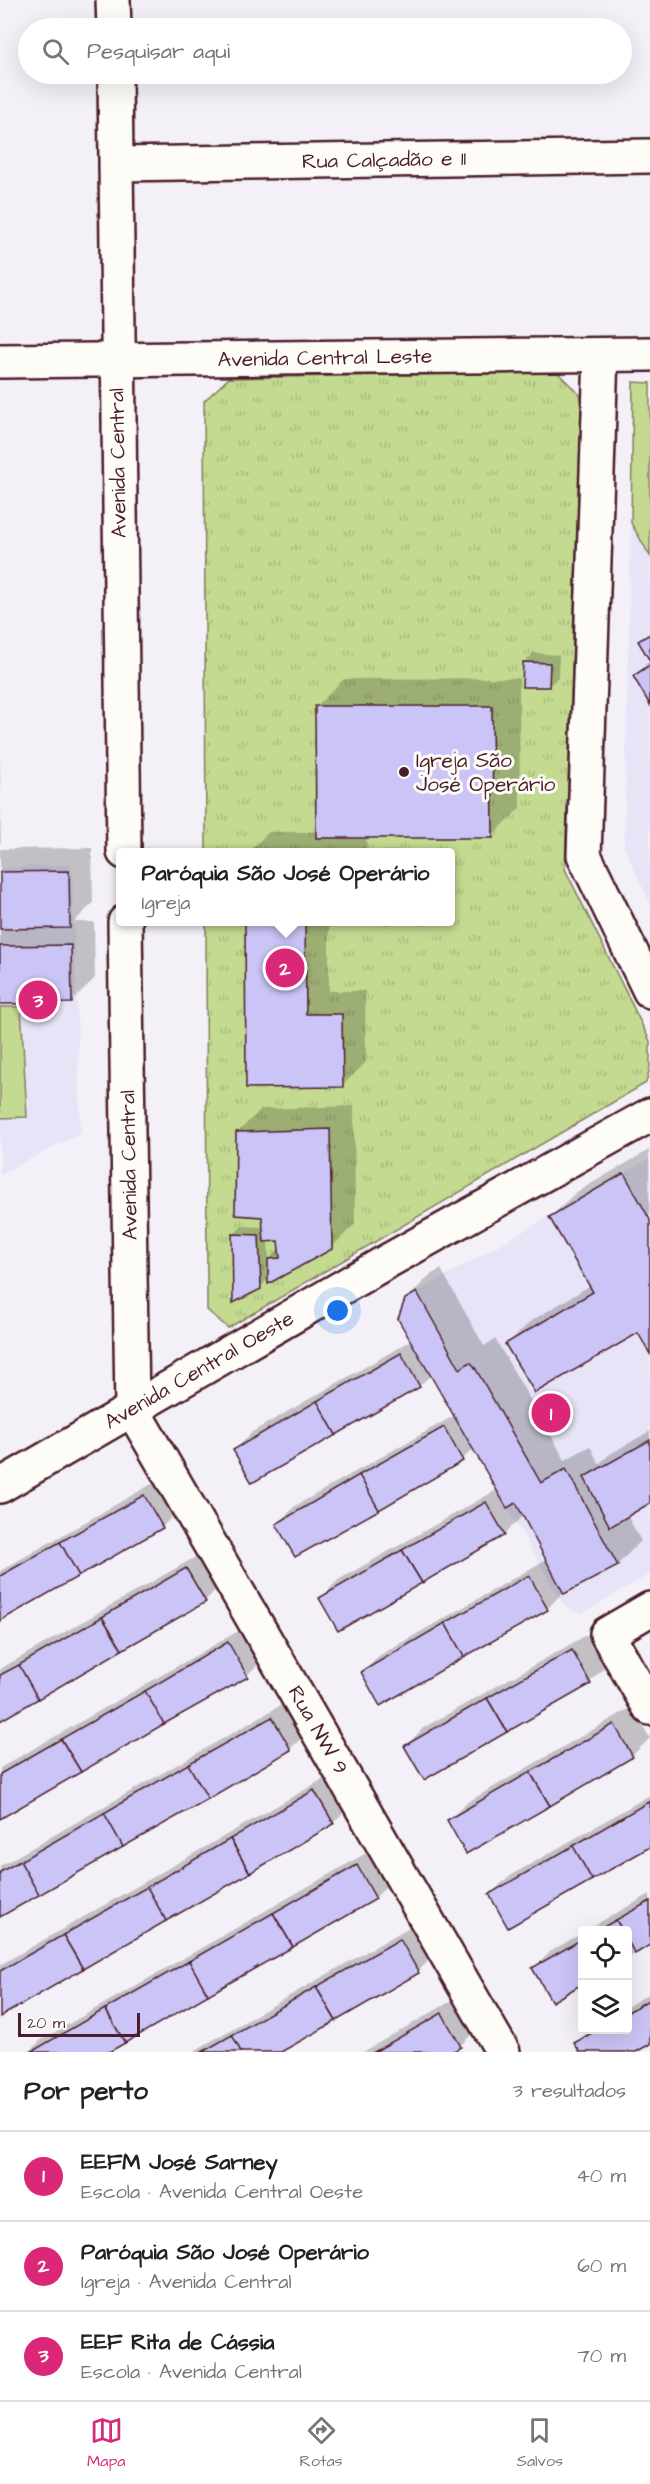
<!DOCTYPE html>
<html lang="pt">
<head>
<meta charset="utf-8">
<style>
  :root { --surface:#fff; --page:#f6f6f6; --text:#222; --muted:#767676; --line:#e0e0e0; --accent:#db2777 }
  body { margin:0; font-family:"Architects Daughter",sans-serif; background:var(--page); color:var(--text) }
  .controls { position:absolute; right:18px; bottom:18px; display:grid; overflow:hidden; border-radius:6px; box-shadow:0 6px 24px #0002 }
  .controls button { width:54px; height:54px; display:grid; place-items:center; padding:0; border:0; border-bottom:2px solid var(--line); background:var(--surface); color:var(--text); font:30px sans-serif }
  .scale { position:absolute; left:18px; bottom:15px; width:122px; box-sizing:border-box; padding-left:6px; border:3px solid #4a1f2b; border-top:0; font-size:16px; line-height:21px; white-space:nowrap; color:#4a1f2b; -webkit-text-stroke:4px #fdfcf7; paint-order:stroke }
  .you { position:absolute; left:338px; top:1311px; width:21px; height:21px; margin:-15px; border:4px solid #fff; border-radius:50%; background:#1a73e8; box-shadow:0 0 0 9px #1a73e833 }
  .badge { display:grid; place-items:center; width:39px; height:39px; border-radius:50%; background:var(--accent); color:#fff; font-size:20px; font-weight:700 }
  .pin { position:absolute; translate:-50% -50%; border:3px solid #fff; box-shadow:0 2px 6px #0006 }
  .popup { position:absolute; left:116px; top:848px; width:339px; height:78px; box-sizing:border-box; display:grid; place-content:center; border-radius:6px; background:var(--surface); filter:drop-shadow(0 2px 4px #0005); font-size:20px; white-space:nowrap; color:var(--muted) }
  .popup b { font-size:22px; color:var(--text) }
  .popup::after { content:''; position:absolute; left:50%; top:100%; margin-left:-12px; border:12px solid transparent; border-top-color:var(--surface) }
  .list { margin:0; padding:0; list-style:none }
  h2 { display:flex; justify-content:space-between; align-items:center; height:78px; margin:0; padding:0 24px; font-size:26px }
  h2 small { font-size:20px; font-weight:400; color:var(--muted) }
  .list li { display:grid; grid-template-columns:39px 1fr auto; gap:18px; align-items:center; box-sizing:border-box; height:90px; padding:0 24px; border-top:2px solid var(--line) }
  .list b { display:block; font-size:22px; white-space:nowrap }
  .list p { margin:0; font-size:20px; white-space:nowrap; color:var(--muted) }
  .list em { font-size:20px; font-style:normal; color:var(--muted) }
  .icon { flex:none; width:33px; height:33px; fill:none; stroke:currentColor; stroke-width:2; stroke-linecap:round; stroke-linejoin:round }
  .map { position:relative; flex:none; width:650px; height:2052px; overflow:hidden }
  .search { position:absolute; background:var(--surface); box-shadow:0 6px 24px #0002; left:18px; right:18px; top:18px; height:66px; display:flex; align-items:center; gap:15px; box-sizing:border-box; padding:0 21px; border-radius:33px; color:var(--muted); font-size:22px }
  .sheet { height:348px; background:var(--surface) }
  nav { display:flex; justify-content:space-around; align-items:center; box-sizing:border-box; height:84px; border-top:2px solid var(--line); background:var(--surface); font-size:16px; color:var(--muted) }
  nav a { display:grid; justify-items:center; gap:3px }
  nav .on { color:var(--accent) }
  .map>svg:first-child { display:block }
  .built { fill:#e7e4f7 }
  .grass { fill:#c3da90; stroke:#867c5e; stroke-width:1.5 }
  .park { fill:url(#park-tufts); stroke:#867c5e; stroke-width:1.5 }
  .shadow { fill:#0003; fill-rule:evenodd }
  .building { fill:#cbc4f6; stroke:#4a1f2b; stroke-width:1.5 }
  .lines { fill:none; stroke-linecap:round; stroke-linejoin:round }
  .minor-casing { stroke:#4a1f2b; stroke-width:38 }
  .minor { stroke:#fdfcf7; stroke-width:33 }
  .poi-dot { fill:#4a1f2b; stroke:#fdfcf7; stroke-width:2 }
  .labels { text-anchor:middle; dominant-baseline:central; stroke-width:6; stroke-linejoin:round; paint-order:stroke }
  .street-label { font-size:21px; fill:#4a1f2b; stroke:#fdfcf7 }
  .poi-label { font-size:21px; fill:#4a1f2b; stroke:#fdfcf7; text-anchor:start }
</style>
</head>
<body>
<div class="map">
<svg width="650" height="2052" viewBox="0 0 650 2052">
  <defs>
    <pattern id="park-tufts" width="24" height="20" patternUnits="userSpaceOnUse" patternTransform="scale(1.5)"><rect width="24" height="20" fill="#c3da90"/><path d="M3 7l-1-3M5 7V3M7 7l1-3M15 17l-1-3M17 17v-4M19 17l1-3" fill="none" stroke="#a9bb7c"/></pattern>
  </defs>
  <rect width="100%" height="100%" fill="#f3f1f7"/>
  <filter id="ink" filterUnits="userSpaceOnUse"><feTurbulence type="fractalNoise" baseFrequency=".0167" numOctaves="2"/><feDisplacementMap in="SourceGraphic" scale="12" xChannelSelector="R" yChannelSelector="G"/><feConvolveMatrix kernelMatrix="1 2 1 2 8 2 1 2 1" color-interpolation-filters="sRGB"/></filter>
  <g filter="url(#ink)">
    <g class="built">
      <polygon points="631,523 650,556 650,904 624,847"/>
      <polygon points="72,864 81,1133 0,1175 0,868"/>
      <polygon points="650,1158 650,1574 590,1609 582,1613 575,1612 564,1605 555,1591 398,1319 405,1299"/>
    </g>
    <g class="grass">
      <polygon points="633,382 650,383 650,556 631,523"/>
      <polygon points="0,1007 21,1007 27,1117 0,1118"/>
    </g>
    <polygon class="park" points="557,372 582,397 565,869 650,1041 650,1067 646,1083 228,1328 207,1310 206,922 450,922 450,852 206,852 204,401 229,378"/>
    <g class="shadow">
      <polygon points="534,653 559,655 558,677 549,686 525,662"/>
      <polygon points="650,660 650,702 635,676"/>
      <polygon points="519,678 520,808 492,836 366,836 367,852 248,852 269,832 317,832 316,707 344,679"/>
      <polygon points="0,738 1,843 0,844"/>
      <polygon points="92,848 93,903 74,922 94,922 95,978 71,1002 0,1002 0,849"/>
      <polygon points="246,922 329,922 329,991 365,991 366,1062 342,1086 248,1086"/>
      <path d="M 354,1106 L 355,1224 L 331,1248 L 270,1278 L 260,1287 L 233,1235 L 242,1226 L 264,1227 L 264,1216 L 237,1133 L 261,1109 ZM 268,1240 L 280,1240 L 280,1248 L 269,1259 Z"/>
      <polygon points="649,1150 650,1351 639,1331 507,1344 531,1321 591,1285 551,1217 575,1193"/>
      <path d="M 441,1269 L 484,1346 L 495,1339 L 497,1342 L 565,1460 L 590,1446 L 599,1464 L 610,1454 L 650,1431 L 650,1501 L 627,1515 L 641,1541 L 617,1565 L 564,1591 L 548,1608 L 381,1704 L 363,1672 L 380,1655 L 547,1559 L 524,1515 L 504,1534 L 321,1598 L 338,1580 L 498,1489 L 474,1448 L 462,1460 L 278,1524 L 295,1506 L 455,1415 L 432,1374 L 419,1386 L 235,1450 L 252,1432 L 412,1340 L 406,1300 L 430,1275 ZM 517,1501 L 522,1511 L 520,1512 L 514,1502 Z"/>
      <polygon points="162,1478 180,1509 162,1527 0,1620 0,1571"/>
      <polygon points="204,1552 222,1583 205,1601 0,1718 0,1669"/>
      <polygon points="247,1626 265,1658 247,1675 0,1817 0,1768"/>
      <polygon points="590,1633 607,1665 590,1682 406,1746 423,1728"/>
      <polygon points="290,1700 308,1732 290,1749 0,1916 0,1866"/>
      <polygon points="632,1707 650,1738 632,1756 449,1820 466,1803"/>
      <polygon points="332,1774 351,1805 333,1823 0,2015 0,1965"/>
      <polygon points="650,1795 650,1845 491,1894 508,1877"/>
      <polygon points="375,1848 393,1880 375,1898 107,2052 29,2052 41,2040"/>
      <polygon points="650,1894 650,1944 628,1957 628,1930 586,1930"/>
      <polygon points="418,1922 436,1954 418,1971 278,2052 192,2052"/>
      <polygon points="582,1933 582,1983 552,2000 534,1968 551,1951"/>
      <polygon points="650,1993 650,2042 633,2052 581,2052 576,2043 590,2030 628,2030 628,2006"/>
      <polygon points="460,1996 478,2028 460,2046 449,2052 363,2052"/>
    </g>
    <g class="building">
      <polygon points="650,634 650,661 638,641"/>
      <polygon points="523,662 550,663 549,687 522,687"/>
      <polygon points="650,665 650,705 633,676"/>
      <polygon points="315,706 492,706 493,838 316,838"/>
      <polygon points="69,871 70,928 0,929 0,872"/>
      <polygon points="245,922 343,922 305,922 306,1014 342,1014 343,1087 246,1088"/>
      <polygon points="71,945 72,1003 0,1004 0,946"/>
      <polygon points="330,1129 332,1249 268,1284 268,1259 280,1258 278,1241 264,1242 262,1217 235,1215 236,1132"/>
      <polygon points="624,1173 650,1220 650,1354 638,1333 535,1393 505,1344 593,1292 549,1217"/>
      <polygon points="232,1234 259,1235 261,1289 233,1303"/>
      <polygon points="417,1292 460,1369 470,1362 474,1366 541,1483 566,1469 618,1566 564,1594 516,1503 507,1508 398,1319 405,1299"/>
      <polygon points="401,1353 420,1387 336,1435 317,1401"/>
      <polygon points="317,1401 336,1435 252,1483 233,1450"/>
      <polygon points="444,1427 463,1461 379,1510 359,1475"/>
      <polygon points="650,1440 650,1503 610,1527 584,1477"/>
      <polygon points="359,1475 379,1510 295,1557 276,1524"/>
      <polygon points="144,1495 163,1528 79,1576 60,1542"/>
      <polygon points="486,1502 505,1535 422,1583 402,1550"/>
      <polygon points="60,1542 79,1576 0,1621 0,1576"/>
      <polygon points="402,1550 422,1583 338,1631 319,1598"/>
      <polygon points="186,1568 206,1602 122,1650 102,1617"/>
      <polygon points="529,1575 548,1610 464,1657 445,1623"/>
      <polygon points="102,1617 122,1650 38,1699 19,1665"/>
      <polygon points="445,1623 464,1657 380,1706 361,1672"/>
      <polygon points="228,1642 248,1677 164,1724 145,1691"/>
      <polygon points="572,1650 591,1684 507,1732 487,1698"/>
      <polygon points="19,1665 38,1699 0,1721 0,1675"/>
      <polygon points="145,1691 164,1724 81,1772 61,1739"/>
      <polygon points="487,1698 507,1732 424,1780 404,1746"/>
      <polygon points="272,1717 291,1750 208,1799 188,1764"/>
      <polygon points="614,1724 633,1757 550,1806 530,1772"/>
      <polygon points="61,1739 81,1772 0,1819 0,1774"/>
      <polygon points="188,1764 208,1799 123,1847 104,1813"/>
      <polygon points="530,1772 550,1806 466,1854 447,1820"/>
      <polygon points="314,1790 334,1824 250,1873 230,1839"/>
      <polygon points="650,1801 650,1847 592,1880 573,1846"/>
      <polygon points="104,1813 123,1847 39,1895 20,1861"/>
      <polygon points="230,1839 250,1873 166,1921 147,1887"/>
      <polygon points="573,1846 592,1880 508,1928 489,1894"/>
      <polygon points="20,1861 39,1895 0,1917 0,1872"/>
      <polygon points="357,1865 376,1899 293,1947 273,1913"/>
      <polygon points="147,1887 166,1921 83,1969 63,1935"/>
      <polygon points="650,1901 650,1945 635,1954 628,1941 628,1930 622,1930 616,1920"/>
      <polygon points="273,1913 293,1947 208,1995 189,1961"/>
      <polygon points="616,1920 622,1930 598,1930"/>
      <polygon points="63,1935 83,1969 0,2017 0,1971"/>
      <polygon points="400,1939 419,1973 336,2021 316,1987"/>
      <polygon points="582,1939 582,1984 552,2002 532,1968"/>
      <polygon points="189,1961 208,1995 125,2043 105,2009"/>
      <polygon points="316,1987 336,2021 281,2052 241,2052 232,2035"/>
      <polygon points="650,1999 650,2044 636,2052 580,2052 574,2043 597,2030 628,2030 628,2012"/>
      <polygon points="105,2009 125,2043 109,2052 31,2052"/>
      <polygon points="442,2013 461,2047 452,2052 374,2052"/>
      <polygon points="232,2035 241,2052 202,2052"/>
    </g>
    <g class="lines">
      <defs>
        <g id="minor">
          <polyline points="113,0 114,28"/>
          <polyline points="115,74 124,852"/>
          <polyline points="117,164 650,156"/>
          <polyline points="601,355 584,855 650,991"/>
          <polyline points="0,361 650,354"/>
          <polyline points="125,922 132,1409 503,2052"/>
          <polyline points="0,1486 386,1262 650,1115"/>
          <polyline points="650,1609 607,1634 650,1708"/>
        </g>
      </defs>
      <use href="#minor" class="minor-casing"/>
      <use href="#minor" class="minor"/>
    </g>
  </g>
  <circle class="poi-dot" cx="404" cy="772" r="6"/>
  <g class="labels">
    <g class="street-label">
      <text transform="translate(384 160) rotate(-1)">Rua Calçadão e 11</text>
      <text transform="translate(325 358) rotate(-1)">Avenida Central Leste</text>
      <text transform="translate(118 463) rotate(-91)">Avenida Central</text>
      <text transform="translate(129 1165) rotate(-91)">Avenida Central</text>
      <text transform="translate(199 1370) rotate(-30)">Avenida Central Oeste</text>
      <text transform="translate(318 1730) rotate(60)">Rua NW 9</text>
    </g>
    <g class="poi-label">
      <text x="416" y="760">Igreja São<tspan x="416" dy="24">José Operário</tspan></text>
    </g>
  </g>
</svg>
<div class="controls">
<button><svg class="icon" aria-label="locate" viewBox="0 0 24 24"><circle cx="12" cy="12" r="6"/><path d="M12 2v4M12 18v4M2 12h4M18 12h4"/></svg></button>
<button><svg class="icon" aria-label="layers" viewBox="0 0 24 24"><path d="M12 4l9 5-9 5-9-5zM3 14l9 5 9-5"/></svg></button>
</div>
<div class="scale">20 m</div>
<div class="you"></div>
<div class="pin badge" style="left:551px;top:1413px">1</div>
<div class="pin badge" style="left:285px;top:968px">2</div>
<div class="popup"><b>Paróquia São José Operário</b>Igreja</div>
<div class="pin badge" style="left:38px;top:1000px">3</div>
<div class="search"><svg class="icon" aria-label="search" viewBox="0 0 24 24"><circle cx="10" cy="10" r="6"/><path d="M15 15l6 6"/></svg>Pesquisar aqui</div>
</div>
<section class="sheet">
<h2>Por perto<small>3 resultados</small></h2>
<ul class="list">
<li><span class="badge">1</span><div><b>EEFM José Sarney</b><p>Escola · Avenida Central Oeste</p></div><em>40 m</em></li>
<li><span class="badge">2</span><div><b>Paróquia São José Operário</b><p>Igreja · Avenida Central</p></div><em>60 m</em></li>
<li><span class="badge">3</span><div><b>EEF Rita de Cássia</b><p>Escola · Avenida Central</p></div><em>70 m</em></li>
</ul>
</section>
<nav>
<a class="on"><svg class="icon" aria-label="map" viewBox="0 0 24 24"><path d="M3 6l6-2 6 2 6-2v14l-6 2-6-2-6 2zM9 4v14M15 6v14"/></svg>Mapa</a>
<a><svg class="icon" aria-label="directions" viewBox="0 0 24 24"><path d="M12 3l9 9-9 9-9-9zM9 14v-3h6M13 9l2 2-2 2"/></svg>Rotas</a>
<a><svg class="icon" aria-label="saved" viewBox="0 0 24 24"><path d="M7 4h10v16l-5-4-5 4z"/></svg>Salvos</a>
</nav>
</body>
</html>
